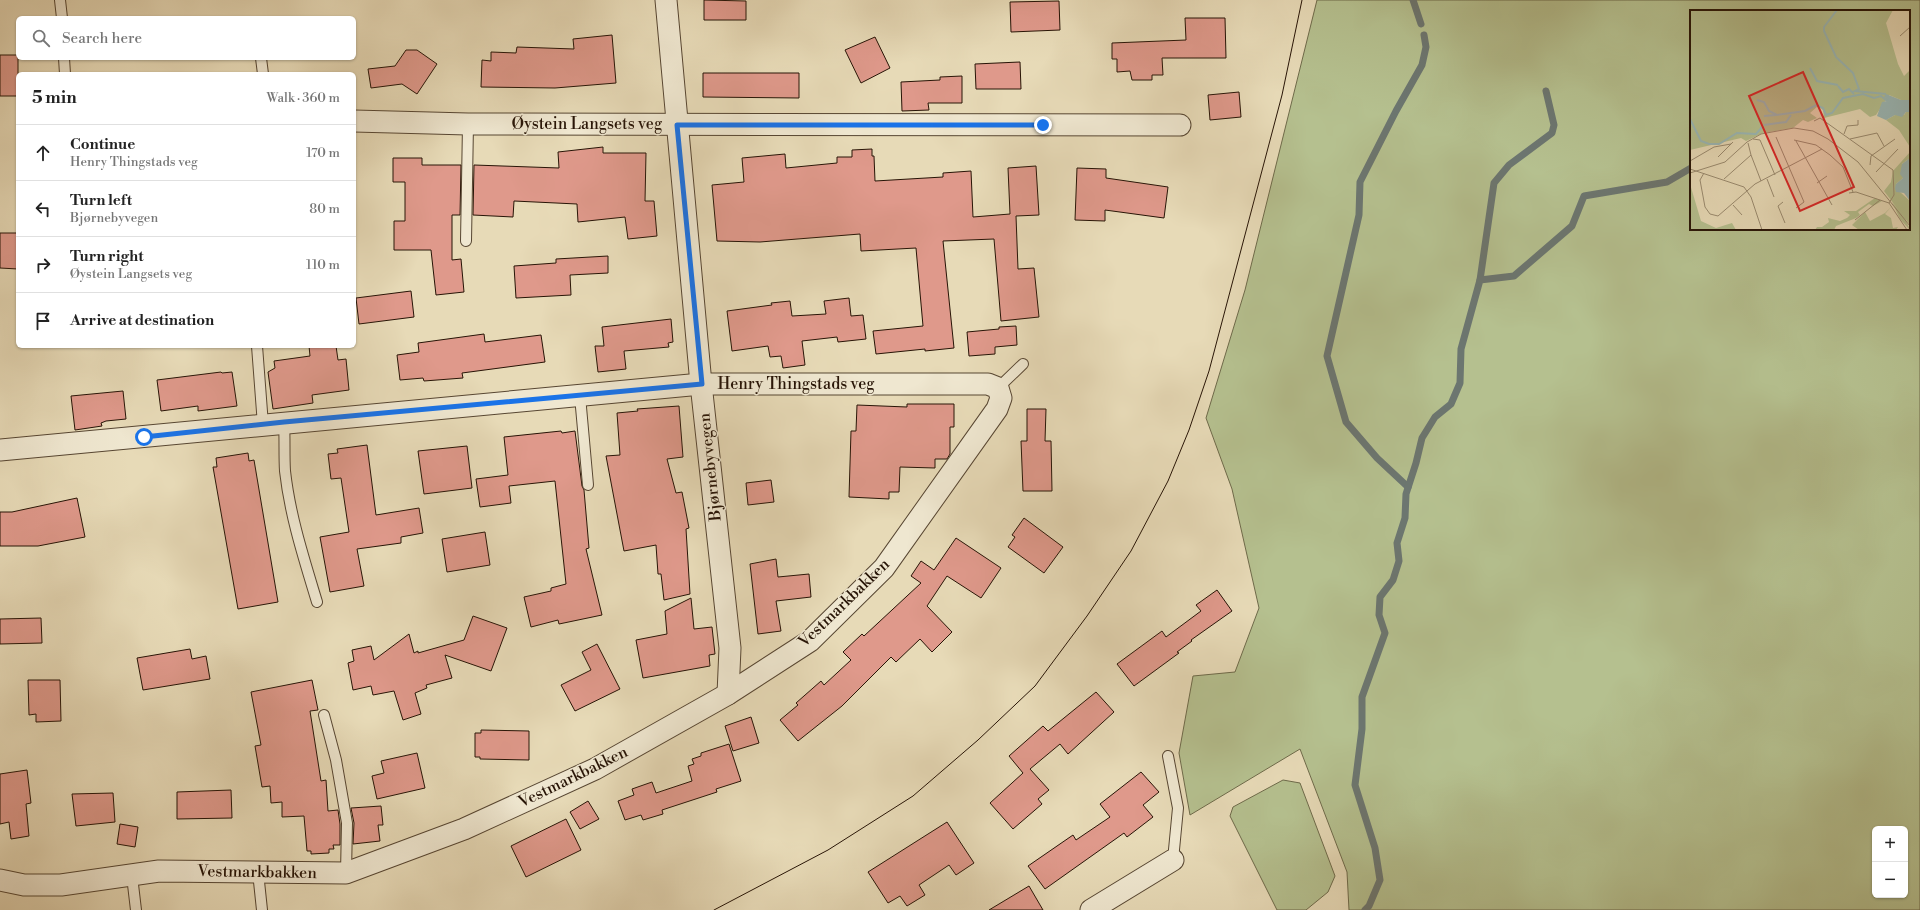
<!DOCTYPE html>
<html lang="en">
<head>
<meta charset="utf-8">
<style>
  :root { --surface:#fff; --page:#f6f6f6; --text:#222; --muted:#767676; --line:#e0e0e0 }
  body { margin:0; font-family:"Libre Bodoni",serif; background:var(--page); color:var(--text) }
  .controls { position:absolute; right:12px; bottom:12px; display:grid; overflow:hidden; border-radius:6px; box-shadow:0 1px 3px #0004 }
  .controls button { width:36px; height:36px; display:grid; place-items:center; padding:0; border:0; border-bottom:1px solid var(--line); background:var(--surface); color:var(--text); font:20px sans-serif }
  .stop { position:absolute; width:12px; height:12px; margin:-9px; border:3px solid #1a73e8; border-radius:50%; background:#fff }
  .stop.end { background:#1a73e8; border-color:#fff; box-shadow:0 1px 4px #0008 }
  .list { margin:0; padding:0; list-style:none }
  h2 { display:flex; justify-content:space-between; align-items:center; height:52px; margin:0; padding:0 16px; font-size:17px }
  h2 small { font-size:13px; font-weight:400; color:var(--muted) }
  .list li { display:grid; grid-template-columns:26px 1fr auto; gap:12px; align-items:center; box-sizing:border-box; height:56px; padding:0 16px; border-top:1px solid var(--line) }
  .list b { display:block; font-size:15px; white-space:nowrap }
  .list p { margin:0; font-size:13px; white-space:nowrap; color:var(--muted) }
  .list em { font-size:13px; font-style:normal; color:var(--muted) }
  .icon { flex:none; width:22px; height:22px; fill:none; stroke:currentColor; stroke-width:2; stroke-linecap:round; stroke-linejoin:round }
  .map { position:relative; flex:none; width:1920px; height:910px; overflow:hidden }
  .search { position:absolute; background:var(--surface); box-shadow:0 1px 3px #0004; left:16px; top:16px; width:340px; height:44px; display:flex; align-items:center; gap:10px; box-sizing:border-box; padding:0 14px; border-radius:6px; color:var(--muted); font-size:15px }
  .panel { position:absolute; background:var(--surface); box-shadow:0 1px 3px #0004; left:16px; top:72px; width:340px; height:276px; border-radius:6px }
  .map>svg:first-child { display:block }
  .green { fill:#b5c08f; stroke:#6e6a4a; fill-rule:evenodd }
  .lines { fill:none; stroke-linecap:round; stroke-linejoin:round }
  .stream { stroke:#6c7670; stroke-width:7 }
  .building { fill:#df998b; stroke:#271406 }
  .lane-casing { stroke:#574632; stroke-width:12 }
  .street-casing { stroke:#574632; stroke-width:23 }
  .lane { stroke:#efe7d0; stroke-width:10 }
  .street { stroke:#efe7d0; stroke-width:21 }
  .tram { stroke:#271406; stroke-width:1 }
  .route { stroke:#1a73e8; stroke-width:5 }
  .labels { text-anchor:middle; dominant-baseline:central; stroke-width:3; stroke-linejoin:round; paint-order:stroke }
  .street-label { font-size:16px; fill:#271406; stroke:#efe7d0 }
  .inset-river { fill:none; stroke:#9ab8b7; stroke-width:2 }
  .inset-road { fill:none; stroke:#9a8b70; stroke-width:1 }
  .view { fill:#d62828; fill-opacity:0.15; stroke:#d62828; stroke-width:2 }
  .inset-edge { fill:none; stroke:#271406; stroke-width:2 }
</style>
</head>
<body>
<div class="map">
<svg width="1920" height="910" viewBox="0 0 1920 910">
  <rect width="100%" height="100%" fill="#e7dab7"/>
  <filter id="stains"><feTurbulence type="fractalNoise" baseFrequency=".005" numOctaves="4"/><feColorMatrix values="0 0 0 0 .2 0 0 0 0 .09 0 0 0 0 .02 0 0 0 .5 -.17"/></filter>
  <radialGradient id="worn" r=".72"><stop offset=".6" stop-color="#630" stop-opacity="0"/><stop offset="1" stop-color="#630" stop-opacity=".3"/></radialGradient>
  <g class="green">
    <path d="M 1317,0 L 1920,0 L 1920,910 L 1349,910 L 1347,872 L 1300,749 L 1190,815 L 1179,753 L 1193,676 L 1235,672 L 1259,608 L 1232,489 L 1206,418 L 1245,290 ZM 1691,11 L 1909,11 L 1909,229 L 1691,229 ZM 1875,829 L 1905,829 L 1905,895 L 1875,895 Z"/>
    <polygon points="1283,780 1300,783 1335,876 1328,892 1306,910 1277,910 1230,816 1233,807"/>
  </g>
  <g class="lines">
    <g class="stream">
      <polyline points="1413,0 1421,24"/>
      <polyline points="1480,280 1494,183 1509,165 1552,133 1554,125 1546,91"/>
      <polyline points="1408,487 1377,458 1346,422 1327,356 1359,215 1360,182 1396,111 1422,65 1426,47 1424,35"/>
      <polyline points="1365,910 1369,906 1380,880 1375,848 1355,785 1362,729 1362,697 1385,633 1379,615 1380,597 1393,580 1399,561 1397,543 1405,518 1406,494 1416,463 1422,438 1435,417 1451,404 1460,383 1461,349 1480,280 1514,276 1572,226 1584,196 1667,182 1691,168"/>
    </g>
  </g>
  <g class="building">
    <polygon points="704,0 746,1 746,20 704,20"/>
    <polygon points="1059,1 1060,30 1011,32 1010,2"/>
    <polygon points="1185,18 1225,18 1226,58 1162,58 1163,75 1152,75 1152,80 1132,80 1130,71 1117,72 1117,59 1112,59 1112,43 1186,40"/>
    <polygon points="612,35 616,83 555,88 481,87 482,60 491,61 491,52 516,53 517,47 574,49 573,39"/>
    <polygon points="875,37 890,68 861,83 845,50"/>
    <polygon points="406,50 417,50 437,64 417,94 402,84 371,88 368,69 395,66"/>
    <rect x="0" y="55" width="18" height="41"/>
    <polygon points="1020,62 1021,89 976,89 975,64"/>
    <polygon points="703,73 799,73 799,98 703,97"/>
    <polygon points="962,76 962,103 928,103 929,110 902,111 901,82 940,80 940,77"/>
    <polygon points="1239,92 1241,117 1210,120 1208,95"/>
    <polygon points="603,147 603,153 646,153 645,201 654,201 657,236 628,239 625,217 578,222 577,204 514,201 513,217 473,215 474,165 559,168 558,152"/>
    <polygon points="872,149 872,156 874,156 875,181 943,177 943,173 971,171 973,217 1010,214 1008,168 1036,166 1039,215 1016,216 1018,269 1034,268 1039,317 1001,321 994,239 943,241 954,348 925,351 925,349 876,354 873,331 923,326 916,248 861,251 860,234 760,242 717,241 712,185 744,182 742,158 785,154 786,168 837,163 837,157 852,157 852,150"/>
    <polygon points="393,158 422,158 422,165 461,165 460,215 452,215 452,260 461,259 464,292 436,295 431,250 394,250 394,221 405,221 405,182 393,182"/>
    <polygon points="1077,168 1106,169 1106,178 1168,187 1164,218 1105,210 1105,221 1075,220"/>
    <polygon points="0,233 18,233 18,269 0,268"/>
    <polygon points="608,256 608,273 570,275 571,295 516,298 514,266 556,263 556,259"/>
    <polygon points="411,291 414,317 359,324 356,298"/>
    <polygon points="849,298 851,316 863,315 866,339 838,342 837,337 802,341 805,365 783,368 781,356 770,357 768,346 732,351 727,311 772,305 771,303 790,301 792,316 826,314 824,301"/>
    <polygon points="671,319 673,342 668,343 669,347 624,351 626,369 598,372 595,346 604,346 602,327"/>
    <polygon points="1016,326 1017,345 995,347 995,354 969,356 967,332 999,329 999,327"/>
    <polygon points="484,334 485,342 541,335 545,362 462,373 463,378 424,381 423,378 400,380 397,355 419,352 418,343"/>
    <polygon points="309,346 336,346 338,360 346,359 349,390 312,395 313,403 273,409 268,372 275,368 274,361 310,356"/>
    <polygon points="221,372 222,373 232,372 237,406 198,411 198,406 161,411 157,380"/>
    <polygon points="123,391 126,419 106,421 101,423 102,426 75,430 71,396"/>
    <polygon points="907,404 954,404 954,427 950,427 950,454 947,459 935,459 935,468 900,467 899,492 889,492 889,499 849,497 851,431 856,431 857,405 907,407"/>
    <polygon points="679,406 683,457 667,459 676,493 682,492 689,528 686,529 690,594 664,600 661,574 658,574 656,545 624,551 606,456 620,455 617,413 638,411 637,409"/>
    <polygon points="1027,409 1046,409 1045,441 1051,441 1052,491 1023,491 1021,441 1027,441"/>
    <polygon points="561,431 562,433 575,431 582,486 584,490 589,548 586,549 602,615 559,624 558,620 531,627 524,597 551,591 551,588 566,584 555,481 509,486 511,503 480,507 476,479 508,475 504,437"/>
    <polygon points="367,445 376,515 419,508 423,533 401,537 401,543 357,549 364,586 330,592 320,537 349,532 341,478 331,479 328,454 338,453 337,449"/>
    <polygon points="467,446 472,488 424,494 418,451"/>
    <polygon points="248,453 249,461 254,460 278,602 238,609 213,467 217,467 216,458"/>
    <polygon points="771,480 774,502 748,505 746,483"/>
    <polygon points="77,498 85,537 38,546 0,546 0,512 12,512"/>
    <polygon points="1024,518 1063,547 1044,573 1008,547 1015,537 1012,535"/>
    <polygon points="485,532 490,565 447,572 442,539"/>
    <polygon points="956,538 1001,568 981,598 947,576 927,606 952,632 932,652 920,639 896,662 891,657 842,706 798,741 780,720 798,705 796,703 821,681 824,685 851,660 843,652 862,634 864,636 921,583 911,576 921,561 934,570"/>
    <polygon points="776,559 778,577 809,574 811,597 776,601 781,631 758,634 750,564"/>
    <polygon points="1217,590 1232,611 1191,640 1192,641 1177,652 1179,653 1134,686 1117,664 1162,631 1166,637 1201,611 1196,605"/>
    <polygon points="691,598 694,629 712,627 715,654 709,655 710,666 643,678 636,640 667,634 665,611"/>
    <polygon points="473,616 507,628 491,671 445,655 452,678 426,685 427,688 415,693 421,714 403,720 394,691 373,695 371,686 353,690 348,663 354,661 352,650 371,646 374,660 409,634 414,653 418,651 418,653 464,640"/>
    <polygon points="41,618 42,643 0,644 0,619"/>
    <polygon points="597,644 620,689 575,711 561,685 591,670 582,652"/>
    <polygon points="190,649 192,659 206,656 210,679 143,690 137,658"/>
    <polygon points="28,680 60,680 61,721 36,722 36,714 29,715"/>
    <polygon points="312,680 318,710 310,711 321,781 326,780 328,811 338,810 340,824 340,845 333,845 334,849 329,849 329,853 311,854 311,851 307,851 304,816 282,817 282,802 271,803 270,786 262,787 255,746 261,745 251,692"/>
    <polygon points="1096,692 1114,712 1068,754 1060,744 1030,769 1049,790 1038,799 1042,804 1013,829 990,803 1023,773 1009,756 1043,726 1048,731"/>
    <polygon points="751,717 759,743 733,751 725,726"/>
    <polygon points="481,730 529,731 529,760 480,759 480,757 475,757 475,733 481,733"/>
    <polygon points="729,744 741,781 716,789 717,792 662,810 663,814 643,820 641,815 625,820 618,801 634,795 632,789 652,782 656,793 692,781 688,766 694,764 692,759 701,756 701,753"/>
    <polygon points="417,753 425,788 377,799 372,776 384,773 381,761"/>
    <polygon points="27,770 31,803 26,804 29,836 11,839 9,822 0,824 0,774"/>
    <polygon points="1141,772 1159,792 1143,805 1153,817 1127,837 1124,833 1045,889 1028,866 1073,835 1076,840 1110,817 1100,804"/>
    <polygon points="231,790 232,818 177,819 177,792"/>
    <polygon points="113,793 115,822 76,826 72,794"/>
    <polygon points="588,801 599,819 580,829 570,812"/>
    <polygon points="381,806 383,825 378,825 380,841 353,844 354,823 351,808"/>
    <polygon points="566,819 581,850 526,877 511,846"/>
    <polygon points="947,822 974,863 956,875 949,865 919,885 925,895 907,906 900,896 888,903 868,872"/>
    <polygon points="120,824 138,827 135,847 117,844"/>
    <polygon points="1029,886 1043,910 989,910"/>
  </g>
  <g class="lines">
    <defs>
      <g id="lane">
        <polyline points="60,0 62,18"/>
        <polyline points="64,58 65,74"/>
        <polyline points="261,58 263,74"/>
        <polyline points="466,241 468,124"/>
        <polyline points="257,346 263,425"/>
        <polyline points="998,388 1023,364"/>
        <polyline points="580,396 588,485"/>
        <path d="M 284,422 C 285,439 284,455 285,471 C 290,516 304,559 317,602"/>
        <polyline points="324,715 336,760 347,823 346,873"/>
        <polyline points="1168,756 1178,808 1173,860"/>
        <polyline points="258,872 262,910"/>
        <polyline points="132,876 136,910"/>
      </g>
      <g id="street">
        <polyline points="666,0 701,384 730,648 728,694"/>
        <polyline points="354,121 468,124 1180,125"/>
        <polyline points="0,450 701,384 988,384 998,388 1001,398 997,409 884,568 810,641 728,694 595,769 464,829 346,873 159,871 61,885 24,885 0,880"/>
        <polyline points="1091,910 1173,860"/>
      </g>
    </defs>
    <use href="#lane" class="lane-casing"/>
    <use href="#street" class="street-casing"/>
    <use href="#lane" class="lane"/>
    <use href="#street" class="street"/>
    <polyline class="tram" points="714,910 828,850 913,796 978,740 1035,686 1087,616 1131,551 1168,481 1189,430 1209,371 1282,95 1302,0"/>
  </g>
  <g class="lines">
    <polyline class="route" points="144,437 284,422 702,384 677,125 1043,125"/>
  </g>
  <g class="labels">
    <g class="street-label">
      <text x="587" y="124">Øystein Langsets veg</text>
      <text x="796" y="384">Henry Thingstads veg</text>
      <text transform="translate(710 467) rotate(-96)">Bjørnebyvegen</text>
      <text transform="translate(844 603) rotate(-44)">Vestmarkbakken</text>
      <text transform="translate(573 777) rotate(-26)">Vestmarkbakken</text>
      <text transform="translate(257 872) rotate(1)">Vestmarkbakken</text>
    </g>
  </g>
  <g transform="translate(1690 10)">
    <rect width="220" height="220" fill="#e7dab7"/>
    <path d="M 0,0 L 203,0 L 196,13 L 208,54 L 214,66 L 220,60 L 220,90 L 211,90 L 199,85 L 186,105 L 180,107 L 170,99 L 134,108 L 133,100 L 128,96 L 120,103 L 127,108 L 118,112 L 113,110 L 103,118 L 73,123 L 56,131 L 51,128 L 0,140 ZM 216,102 L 220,102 L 220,137 L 209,120 L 196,110 L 205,105 L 214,105 ZM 220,142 L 220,148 L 212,154 L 213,168 L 206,174 L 210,182 L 220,191 L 220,215 L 194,181 L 201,172 L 203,161 ZM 0,174 L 11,211 L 26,218 L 42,213 L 46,220 L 0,220 ZM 185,188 L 192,191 L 183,196 L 179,194 L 168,202 L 170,205 L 166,208 L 146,216 L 144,220 L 125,220 L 127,217 L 132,217 L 139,212 L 138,208 L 150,211 L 157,208 L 160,205 L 154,201 L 166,201 ZM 202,192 L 215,208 L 220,220 L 210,209 ZM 201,197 L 195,204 L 201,208 L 203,218 L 208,217 L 206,220 L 169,220 L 162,215 L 175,202 L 180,211 L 195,203 Z" fill="#b5c08f"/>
    <path d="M 196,84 L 211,90 L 220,90 L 220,102 L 216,102 L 212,107 L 205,105 L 196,110 L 187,106 L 192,92 L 197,91 L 194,87 ZM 220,148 L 220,191 L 214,183 L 206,182 L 205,178 L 206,174 L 213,168 L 210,164 L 212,154 Z" fill="#9ab8b7"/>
    <path class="inset-river" d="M 147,0 L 134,17 L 134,21 L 146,47 L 163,63 L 169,79 L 165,81 L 196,84M 120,58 L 127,71 L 148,75M 148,76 L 153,82 L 159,79 L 164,84M 67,90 L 74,92 L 79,101 L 87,105 L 115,101 L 126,95 L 133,98 L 136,105 L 142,103 L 153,88 L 173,84 L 184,88 L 191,86 L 197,91M 74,106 L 86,105M 0,109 L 11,131 L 19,134 L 29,134 L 47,123 L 66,124 L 73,116M 74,115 L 96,112 L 101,105"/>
    <path class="inset-road" d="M 210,26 L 220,17M 124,111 L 130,108 L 203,160 L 204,185 L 199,193M 154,124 L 157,116 L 168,115 L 168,110M 86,127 L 114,192 L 106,198M 63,129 L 70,130 L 85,165M 160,129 L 187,123 L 194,136M 104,130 L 126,135 L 140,145 L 153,157 L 163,182M 106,131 L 142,195M 61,145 L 71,171M 28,147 L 43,132M 0,151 L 24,137 L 41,134M 180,155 L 181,146 L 205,129M 0,159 L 54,177 L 61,187 L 72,220M 186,162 L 208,139M 0,163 L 35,152 L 57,132 L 71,124 L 104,118 L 123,121 L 138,129 L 168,152 L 220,216M 14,163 L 10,170 L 15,197 L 20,204 L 28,206 L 65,174 L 132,139M 34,169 L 61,145 L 58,133M 77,169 L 84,187M 127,173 L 137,166M 159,183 L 166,182 L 199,193 L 217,220M 93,192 L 88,196 L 95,213M 43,195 L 52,205M 165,210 L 190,190"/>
    <path class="view" d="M 113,62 L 164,177 L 110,201 L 59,86 Z"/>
    <rect width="220" height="220" class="inset-edge"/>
  </g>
  <rect width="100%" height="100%" filter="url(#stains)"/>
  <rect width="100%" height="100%" fill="url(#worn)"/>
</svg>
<div class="controls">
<button>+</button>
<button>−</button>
</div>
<div class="stop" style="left:144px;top:437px"></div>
<div class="stop end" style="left:1043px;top:125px"></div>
<div class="search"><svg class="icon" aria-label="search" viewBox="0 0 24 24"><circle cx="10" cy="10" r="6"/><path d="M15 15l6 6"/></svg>Search here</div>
<section class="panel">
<h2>5 min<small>Walk · 360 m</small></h2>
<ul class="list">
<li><svg class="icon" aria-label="ahead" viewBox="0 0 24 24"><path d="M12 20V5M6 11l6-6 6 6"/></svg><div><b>Continue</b><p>Henry Thingstads veg</p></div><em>170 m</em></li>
<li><svg class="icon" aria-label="left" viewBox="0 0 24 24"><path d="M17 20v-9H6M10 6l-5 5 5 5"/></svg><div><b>Turn left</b><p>Bjørnebyvegen</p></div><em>80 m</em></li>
<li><svg class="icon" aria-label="right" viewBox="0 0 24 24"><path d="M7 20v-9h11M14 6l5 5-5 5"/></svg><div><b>Turn right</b><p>Øystein Langsets veg</p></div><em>110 m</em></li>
<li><svg class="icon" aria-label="arrive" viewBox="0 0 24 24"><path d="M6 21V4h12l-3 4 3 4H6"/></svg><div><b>Arrive at destination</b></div></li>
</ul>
</section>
</div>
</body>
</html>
